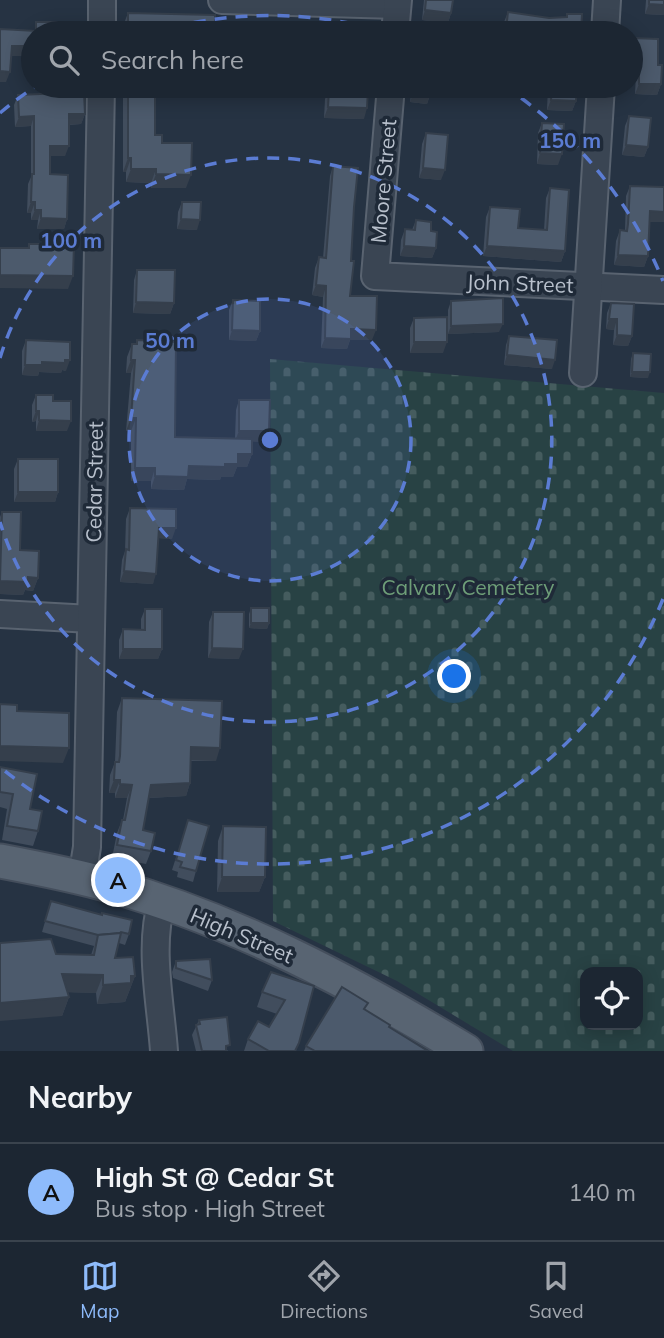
<!DOCTYPE html>
<html lang="en">
<head>
<meta charset="utf-8">
<style>
  :root { --surface:#1c2632; --page:#29323e; --text:#f1f3f6; --muted:#a0a5ac; --line:#3a434d; --accent:#8ebbfb }
  body { margin:0; font-family:Mulish,sans-serif; background:var(--page); color:var(--text) }
  .controls { position:absolute; right:21px; bottom:21px; display:grid; overflow:hidden; border-radius:14px; box-shadow:0 4px 18px #0003 }
  .controls button { width:63px; height:63px; display:grid; place-items:center; padding:0; border:0; border-bottom:2px solid var(--line); background:var(--surface); color:var(--text); font:35px sans-serif }
  .you { position:absolute; left:455px; top:677px; width:24px; height:24px; margin:-18px; border:5px solid #fff; border-radius:50%; background:#1a73e8; box-shadow:0 0 0 10px #1a73e833 }
  .badge { display:grid; place-items:center; width:46px; height:46px; border-radius:50%; background:var(--accent); color:#111; font-size:23px; font-weight:700 }
  .pin { position:absolute; translate:-50% -50%; border:4px solid #fff; box-shadow:0 2px 7px #0006 }
  .list { margin:0; padding:0; list-style:none }
  h2 { display:flex; justify-content:space-between; align-items:center; height:91px; margin:0; padding:0 28px; font-size:30px }
  h2 small { font-size:23px; font-weight:400; color:var(--muted) }
  .list li { display:grid; grid-template-columns:46px 1fr auto; gap:21px; align-items:center; box-sizing:border-box; height:98px; padding:0 28px; border-top:2px solid var(--line) }
  .list b { display:block; font-size:26px; white-space:nowrap }
  .list p { margin:0; font-size:23px; white-space:nowrap; color:var(--muted) }
  .list em { font-size:23px; font-style:normal; color:var(--muted) }
  .icon { flex:none; width:38px; height:38px; fill:none; stroke:currentColor; stroke-width:2; stroke-linecap:round; stroke-linejoin:round }
  .map { position:relative; flex:none; width:664px; height:1051px; overflow:hidden }
  .search { position:absolute; background:var(--surface); box-shadow:0 4px 18px #0003; left:21px; right:21px; top:21px; height:77px; display:flex; align-items:center; gap:18px; box-sizing:border-box; padding:0 24px; border-radius:38px; color:var(--muted); font-size:26px }
  .sheet { height:189px; background:var(--surface) }
  nav { display:flex; justify-content:space-around; align-items:center; box-sizing:border-box; height:98px; border-top:2px solid var(--line); background:var(--surface); font-size:19px; color:var(--muted) }
  nav a { display:grid; justify-items:center; gap:4px }
  nav .on { color:var(--accent) }
  .map>svg:first-child { display:block }
  .cemetery { fill:url(#cemetery-stones); fill-rule:evenodd }
  .lines { fill:none; stroke-linecap:round; stroke-linejoin:round }
  .minor-casing { stroke:#596370; stroke-width:30 }
  .major-casing { stroke:#444e5c; stroke-width:37 }
  .minor { stroke:#3a4553; stroke-width:26 }
  .major { stroke:#586472; stroke-width:33 }
  .wall { fill:#414d5d }
  .shaded-wall { fill:#353f4c }
  .building { fill:#4c5a6c; stroke:#353f4c; stroke-width:2 }
  .ring { fill:none; stroke:#5b7cd3; stroke-width:3.5; stroke-dasharray:12 9 }
  .labels { text-anchor:middle; dominant-baseline:central; stroke-width:7; stroke-linejoin:round; paint-order:stroke }
  .street-label { font-size:21px; fill:#b8c0cc; stroke:#1f2a38 }
  .park-label { font-size:21px; fill:#6e9e78; stroke:#1f2a38 }
  .centre { fill:#5b7cd3; stroke:#1f2a38; stroke-width:3.5 }
  .ring-label { font-size:21px; text-anchor:middle; font-weight:bold; fill:#5b7cd3; stroke:#1f2a38; stroke-width:7; stroke-linejoin:round; paint-order:stroke }
</style>
</head>
<body>
<div class="map">
<svg width="664" height="1051" viewBox="0 0 664 1051">
  <defs>
    <pattern id="cemetery-stones" width="16" height="16" patternUnits="userSpaceOnUse" patternTransform="scale(1.75)"><rect width="16" height="16" fill="#284244"/><path d="M2 7V4a2 2 0 0 1 4 0v3zM10 15v-3a2 2 0 0 1 4 0v3z" fill="#455c5e"/></pattern>
  </defs>
  <rect width="100%" height="100%" fill="#263343"/>
  <path class="cemetery" d="M 270,359 L 664,393 L 664,1051 L 513,1051 L 397,981 L 273,921 ZM 585,972 L 638,972 L 638,1025 L 585,1025 Z"/>
  <g class="lines">
    <defs>
      <g id="minor">
        <polyline points="222,0 397,5"/>
        <polyline points="102,33 102,0"/>
        <polyline points="395,33 398,0"/>
        <polyline points="605,33 607,0"/>
        <polyline points="391,86 375,276 664,290"/>
        <polyline points="583,373 601,86"/>
        <polyline points="0,614 91,619"/>
        <polyline points="82,878 87,847 101,86"/>
        <path d="M 162,902 C 148,945 161,1006 164,1051"/>
      </g>
      <path id="major" d="M 0,861 C 37,868 73,875 109,885 C 237,921 353,983 466,1051"/>
    </defs>
    <use href="#minor" class="minor-casing"/>
    <use href="#major" class="major-casing"/>
    <use href="#minor" class="minor"/>
    <use href="#major" class="major"/>
  </g>
  <g class="wall">
    <polygon points="424,0 453,0 451,13 448,23 422,20"/>
    <polygon points="646,0 664,0 664,15 645,14"/>
    <polygon points="508,12 549,18 566,17 567,14 581,33 503,33 504,22"/>
    <polygon points="128,13 215,33 123,33 123,26"/>
    <polygon points="633,38 658,65 661,84 657,95 635,94 636,74 631,74 631,44"/>
    <polygon points="123,86 155,86 155,135 162,143 186,188 151,188 151,183 126,182 126,172 123,172"/>
    <polygon points="412,86 451,86 447,97 430,95 427,104 410,102"/>
    <polygon points="548,86 577,86 576,101 572,111 547,110"/>
    <polygon points="329,89 364,119 324,118 325,99"/>
    <polygon points="18,95 85,114 81,124 69,125 65,156 50,156 50,174 67,219 64,229 37,229 38,220 31,220 31,213 27,213 28,184 31,177 31,126 15,127 14,105"/>
    <polygon points="629,116 648,147 644,157 622,155 625,126"/>
    <polygon points="542,123 558,165 537,164 538,133"/>
    <polygon points="426,133 441,180 419,178 422,144"/>
    <polygon points="333,166 354,207 350,296 372,340 350,340 347,349 321,348 323,297 312,295 315,268 319,257 323,258 330,176"/>
    <polygon points="630,186 664,187 664,222 650,222 648,256 644,267 614,265 616,241 620,230 625,230 626,196"/>
    <polygon points="550,188 565,251 561,262 483,256 486,217 490,207 518,228 544,230 546,198"/>
    <polygon points="182,202 197,230 177,229 178,212"/>
    <polygon points="416,220 431,231 436,248 432,258 400,256 401,240 405,229 412,230"/>
    <polygon points="137,270 174,303 170,314 133,313 134,280"/>
    <polygon points="233,300 260,331 256,341 229,340 229,310"/>
    <polygon points="451,301 499,332 448,334 448,310"/>
    <polygon points="611,303 632,336 628,346 613,345 614,330 606,329 607,313"/>
    <polygon points="414,318 443,353 410,353 410,328"/>
    <polygon points="509,336 552,369 504,365 506,345"/>
    <polygon points="26,340 66,371 62,370 61,373 39,372 38,376 22,375 22,351"/>
    <polygon points="137,340 175,437 235,438 236,410 239,400 265,442 252,441 252,454 247,467 237,467 233,477 221,477 220,480 187,479 184,490 151,489 151,481 131,481 131,431 126,431 131,373 126,373 127,357 132,344 136,344"/>
    <polygon points="633,353 648,378 630,377 631,359"/>
    <polygon points="36,395 53,401 67,431 36,431 36,421 32,422 32,405"/>
    <polygon points="18,459 58,492 55,502 14,502 14,469"/>
    <polygon points="130,508 172,539 159,538 153,584 120,582 122,560 125,551 126,519"/>
    <polygon points="2,512 20,550 38,578 33,591 25,590 23,595 0,594 0,517"/>
    <polygon points="251,608 269,623 267,629 249,628 249,614"/>
    <polygon points="145,609 162,649 158,659 119,659 119,640 123,629 141,630 141,619"/>
    <polygon points="213,612 239,659 208,658 209,622"/>
    <polygon points="122,698 216,761 191,761 190,783 186,796 149,798 143,830 151,851 146,864 112,858 117,833 122,820 123,820 127,798 115,798 115,793 109,793 110,775 115,762 117,712"/>
    <polygon points="0,767 30,809 38,831 33,846 2,840 7,809 0,807"/>
    <polygon points="188,820 196,871 193,882 177,877 178,872 172,870"/>
    <polygon points="223,826 265,877 259,892 217,892 218,841"/>
    <polygon points="51,901 129,934 125,945 119,943 115,958 135,976 125,1002 97,1004 96,993 68,992 69,997 62,1016 56,954 91,955 94,946 42,932"/>
    <polygon points="176,961 212,980 208,991 173,978 172,972"/>
    <polygon points="314,986 296,1051 244,1051 248,1039 269,1027 277,1014 257,1007 262,992"/>
    <polygon points="365,1010 389,1027 428,1051 304,1051 306,1046"/>
    <polygon points="199,1020 228,1051 196,1051 192,1035"/>
  </g>
  <g class="shaded-wall">
    <polygon points="649,4 664,5 664,15 645,14"/>
    <polygon points="425,10 451,13 448,23 422,20"/>
    <polygon points="506,30 527,33 505,33"/>
    <polygon points="12,46 33,46 33,56 8,56"/>
    <polygon points="632,63 639,64 636,74 631,74"/>
    <polygon points="0,71 10,72 6,82 0,82"/>
    <polygon points="639,84 661,84 657,95 635,94"/>
    <polygon points="431,86 451,87 447,97 430,95 427,104 410,102 414,91"/>
    <polygon points="551,100 576,101 572,111 547,110"/>
    <polygon points="328,107 367,108 364,119 324,118"/>
    <polygon points="69,114 85,114 81,124 65,125"/>
    <polygon points="34,116 31,126 15,127 19,117"/>
    <polygon points="626,145 648,147 644,157 622,155"/>
    <polygon points="50,146 69,146 65,156 46,156"/>
    <polygon points="540,153 562,154 558,165 537,164"/>
    <polygon points="128,158 131,158 126,172 123,172"/>
    <polygon points="423,168 445,170 441,180 419,178"/>
    <polygon points="131,169 156,169 151,183 126,182"/>
    <polygon points="156,174 191,175 186,188 151,188"/>
    <polygon points="31,202 35,202 31,213 27,213"/>
    <polygon points="35,210 41,210 38,220 31,220"/>
    <polygon points="650,211 664,212 664,222 647,222"/>
    <polygon points="41,218 67,219 64,229 37,229"/>
    <polygon points="181,219 200,220 197,230 177,229"/>
    <polygon points="404,246 436,248 432,258 400,256"/>
    <polygon points="487,246 565,251 561,262 483,256"/>
    <polygon points="618,255 648,256 644,267 614,265"/>
    <polygon points="0,275 73,276 68,289 0,288"/>
    <polygon points="316,285 326,286 323,297 312,295"/>
    <polygon points="136,302 174,303 170,314 133,313"/>
    <polygon points="609,319 617,319 614,330 606,329"/>
    <polygon points="503,324 499,332 448,334 451,326"/>
    <polygon points="351,329 376,330 372,340 350,340 347,349 321,348 325,338"/>
    <polygon points="232,330 260,331 256,341 229,340"/>
    <polygon points="617,335 632,336 628,346 613,345"/>
    <polygon points="414,342 447,342 443,353 410,353"/>
    <polygon points="507,355 555,360 552,369 504,365"/>
    <polygon points="65,360 70,360 66,371 62,370 61,373 39,372 38,376 22,375 25,365"/>
    <polygon points="131,360 135,360 131,373 126,373"/>
    <polygon points="632,372 650,372 648,378 630,377"/>
    <polygon points="36,411 39,411 36,421 32,422"/>
    <polygon points="131,418 136,418 131,431 126,431"/>
    <polygon points="39,420 71,421 67,431 36,431"/>
    <polygon points="239,431 269,431 265,442 235,441"/>
    <polygon points="238,454 252,454 247,467 237,467 233,477 221,477 220,480 187,479 184,490 151,489 155,476 189,466 225,464"/>
    <polygon points="135,468 155,468 151,481 131,481"/>
    <polygon points="18,492 58,492 55,502 14,502"/>
    <polygon points="159,528 176,528 172,539 155,538"/>
    <polygon points="124,571 156,574 153,584 120,582"/>
    <polygon points="28,577 38,578 33,591 25,590 23,595 0,594 0,581"/>
    <polygon points="251,623 269,623 267,629 249,628"/>
    <polygon points="212,648 243,649 239,659 208,658"/>
    <polygon points="123,649 162,649 158,659 119,659"/>
    <polygon points="0,746 69,748 63,763 0,761"/>
    <polygon points="191,747 220,748 216,761 186,760"/>
    <polygon points="114,780 120,780 115,793 109,793"/>
    <polygon points="190,783 186,796 146,798 151,785"/>
    <polygon points="120,784 132,785 127,798 115,798"/>
    <polygon points="222,877 265,877 259,892 217,892"/>
    <polygon points="62,974 103,975 96,993 55,992"/>
    <polygon points="131,976 135,976 125,1002 97,1004 103,985"/>
    <polygon points="69,997 62,1016 0,1021 0,1003"/>
  </g>
  <g class="building">
    <polygon points="426,0 453,0 451,13 425,10"/>
    <polygon points="649,0 664,0 664,5 649,4"/>
    <polygon points="508,12 549,18 567,17 567,14 582,14 581,33 527,33 506,30"/>
    <polygon points="128,13 215,15 215,33 128,33"/>
    <polygon points="36,22 68,22 68,33 33,33 33,46 12,46 10,72 0,71 0,29 36,31"/>
    <polygon points="303,23 329,23 329,33 300,33 300,27 303,27"/>
    <polygon points="633,38 658,39 658,65 662,65 661,84 639,84 639,64 632,63"/>
    <polygon points="128,86 155,86 155,135 162,135 162,143 192,143 191,175 156,174 156,169 131,169 131,158 128,158"/>
    <polygon points="415,86 432,86 430,93 414,91"/>
    <polygon points="552,86 577,86 576,101 551,100"/>
    <polygon points="329,89 368,90 367,108 328,107"/>
    <polygon points="84,92 85,114 69,114 69,146 50,146 50,174 68,175 67,219 41,218 41,210 35,210 35,202 31,202 32,174 34,174 34,116 19,117 18,95"/>
    <polygon points="629,116 651,118 648,147 626,145"/>
    <polygon points="542,123 564,124 562,154 540,153"/>
    <polygon points="426,133 448,135 445,170 423,168"/>
    <polygon points="333,166 358,168 354,207 351,261 354,261 350,296 377,296 376,330 351,329 351,339 325,338 326,286 316,285 319,257 326,258"/>
    <polygon points="630,186 664,187 664,212 650,211 648,256 618,255 620,230 627,231 628,224"/>
    <polygon points="550,188 569,190 565,251 487,246 490,207 520,209 518,228 547,230"/>
    <polygon points="182,202 201,202 200,220 181,219"/>
    <polygon points="416,220 431,222 431,231 437,232 436,248 404,246 405,229 415,230"/>
    <polygon points="29,244 74,244 73,276 0,275 0,248 29,248"/>
    <polygon points="137,270 175,270 174,303 136,302"/>
    <polygon points="503,298 503,324 451,326 451,301"/>
    <polygon points="233,300 260,301 260,331 232,330"/>
    <polygon points="611,303 634,304 632,336 617,335 617,319 609,319"/>
    <polygon points="447,317 447,342 414,342 414,318"/>
    <polygon points="509,336 557,340 555,360 507,355"/>
    <polygon points="26,340 70,342 70,360 65,360 65,363 42,362 42,365 25,365"/>
    <polygon points="137,340 176,342 175,437 252,439 252,454 238,454 238,464 225,464 225,467 189,466 188,477 155,476 155,468 135,468 136,418 131,418 135,360 131,360 132,344 137,344"/>
    <polygon points="633,353 651,354 650,372 632,372"/>
    <polygon points="36,395 53,395 53,401 71,401 71,421 39,420 39,411 36,411"/>
    <polygon points="239,400 270,400 269,431 239,431"/>
    <rect x="18" y="459" width="40" height="33"/>
    <polygon points="130,508 176,509 176,528 159,528 156,574 124,571 126,549 129,550"/>
    <polygon points="2,512 21,512 20,550 39,551 38,578 28,577 28,582 0,581"/>
    <rect x="251" y="608" width="18" height="15"/>
    <polygon points="145,609 162,609 162,649 123,649 123,629 145,630"/>
    <polygon points="213,612 244,612 243,649 212,648"/>
    <polygon points="122,698 222,701 220,748 191,747 190,783 151,785 143,830 155,833 151,851 117,845 122,820 125,820 132,785 120,784 120,780 114,780 115,762 119,762 120,756"/>
    <polygon points="0,704 17,705 17,711 69,713 69,748 0,746"/>
    <polygon points="0,767 37,774 30,809 42,811 38,831 7,826 13,794 0,792"/>
    <polygon points="188,820 209,826 196,871 180,867 182,862 176,860"/>
    <polygon points="223,826 266,827 265,877 222,877"/>
    <polygon points="51,901 102,915 102,913 132,920 129,934 121,932 120,933 98,935 45,921"/>
    <polygon points="121,933 115,958 133,957 135,976 131,976 131,983 103,985 103,975 62,974 69,997 0,1003 0,943 51,939 56,954 94,955 98,935"/>
    <polygon points="210,959 212,980 176,968 176,961"/>
    <polygon points="271,972 314,986 299,1043 295,1051 269,1051 248,1039 258,1021 269,1027 285,1000 262,992"/>
    <polygon points="342,987 368,1003 364,1009 390,1025 389,1027 428,1051 315,1051 306,1046"/>
    <polygon points="227,1017 230,1045 226,1046 226,1051 202,1051 196,1025 200,1024 199,1020"/>
  </g>
  <circle cx="270" cy="440" r="141" fill="#5b7cd3" fill-opacity=".12"/>
  <g class="ring">
    <circle cx="270" cy="440" r="141"/>
    <path d="M0 358A282 282 0 1 1 0 522"/>
    <path d="M663 599A424 424 0 0 1 0 767M0 113A424 424 0 0 1 36 86M153 32A424 424 0 0 1 387 32M504 86A424 424 0 0 1 663 281"/>
  </g>
  <g class="labels">
    <g class="street-label">
      <text transform="translate(383 181) rotate(-85)">Moore Street</text>
      <text transform="translate(520 283) rotate(2)">John Street</text>
      <text transform="translate(94 482) rotate(-89)">Cedar Street</text>
      <text transform="translate(242 935) rotate(23)">High Street</text>
    </g>
    <g class="park-label">
      <text x="468" y="587">Calvary Cemetery</text>
    </g>
  </g>
  <circle cx="270" cy="440" r="10" class="centre"/>
  <g class="ring-label">
    <text x="570" y="148">150 m</text>
    <text x="71" y="248">100 m</text>
    <text x="170" y="348">50 m</text>
  </g>
</svg>
<div class="controls">
<button><svg class="icon" aria-label="locate" viewBox="0 0 24 24"><circle cx="12" cy="12" r="6"/><path d="M12 2v4M12 18v4M2 12h4M18 12h4"/></svg></button>
</div>
<div class="you"></div>
<div class="pin badge" style="left:118px;top:880px">A</div>
<div class="search"><svg class="icon" aria-label="search" viewBox="0 0 24 24"><circle cx="10" cy="10" r="6"/><path d="M15 15l6 6"/></svg>Search here</div>
</div>
<section class="sheet">
<h2>Nearby<small></small></h2>
<ul class="list">
<li><span class="badge">A</span><div><b>High St @ Cedar St</b><p>Bus stop · High Street</p></div><em>140 m</em></li>
</ul>
</section>
<nav>
<a class="on"><svg class="icon" aria-label="map" viewBox="0 0 24 24"><path d="M3 6l6-2 6 2 6-2v14l-6 2-6-2-6 2zM9 4v14M15 6v14"/></svg>Map</a>
<a><svg class="icon" aria-label="directions" viewBox="0 0 24 24"><path d="M12 3l9 9-9 9-9-9zM9 14v-3h6M13 9l2 2-2 2"/></svg>Directions</a>
<a><svg class="icon" aria-label="saved" viewBox="0 0 24 24"><path d="M7 4h10v16l-5-4-5 4z"/></svg>Saved</a>
</nav>
</body>
</html>
